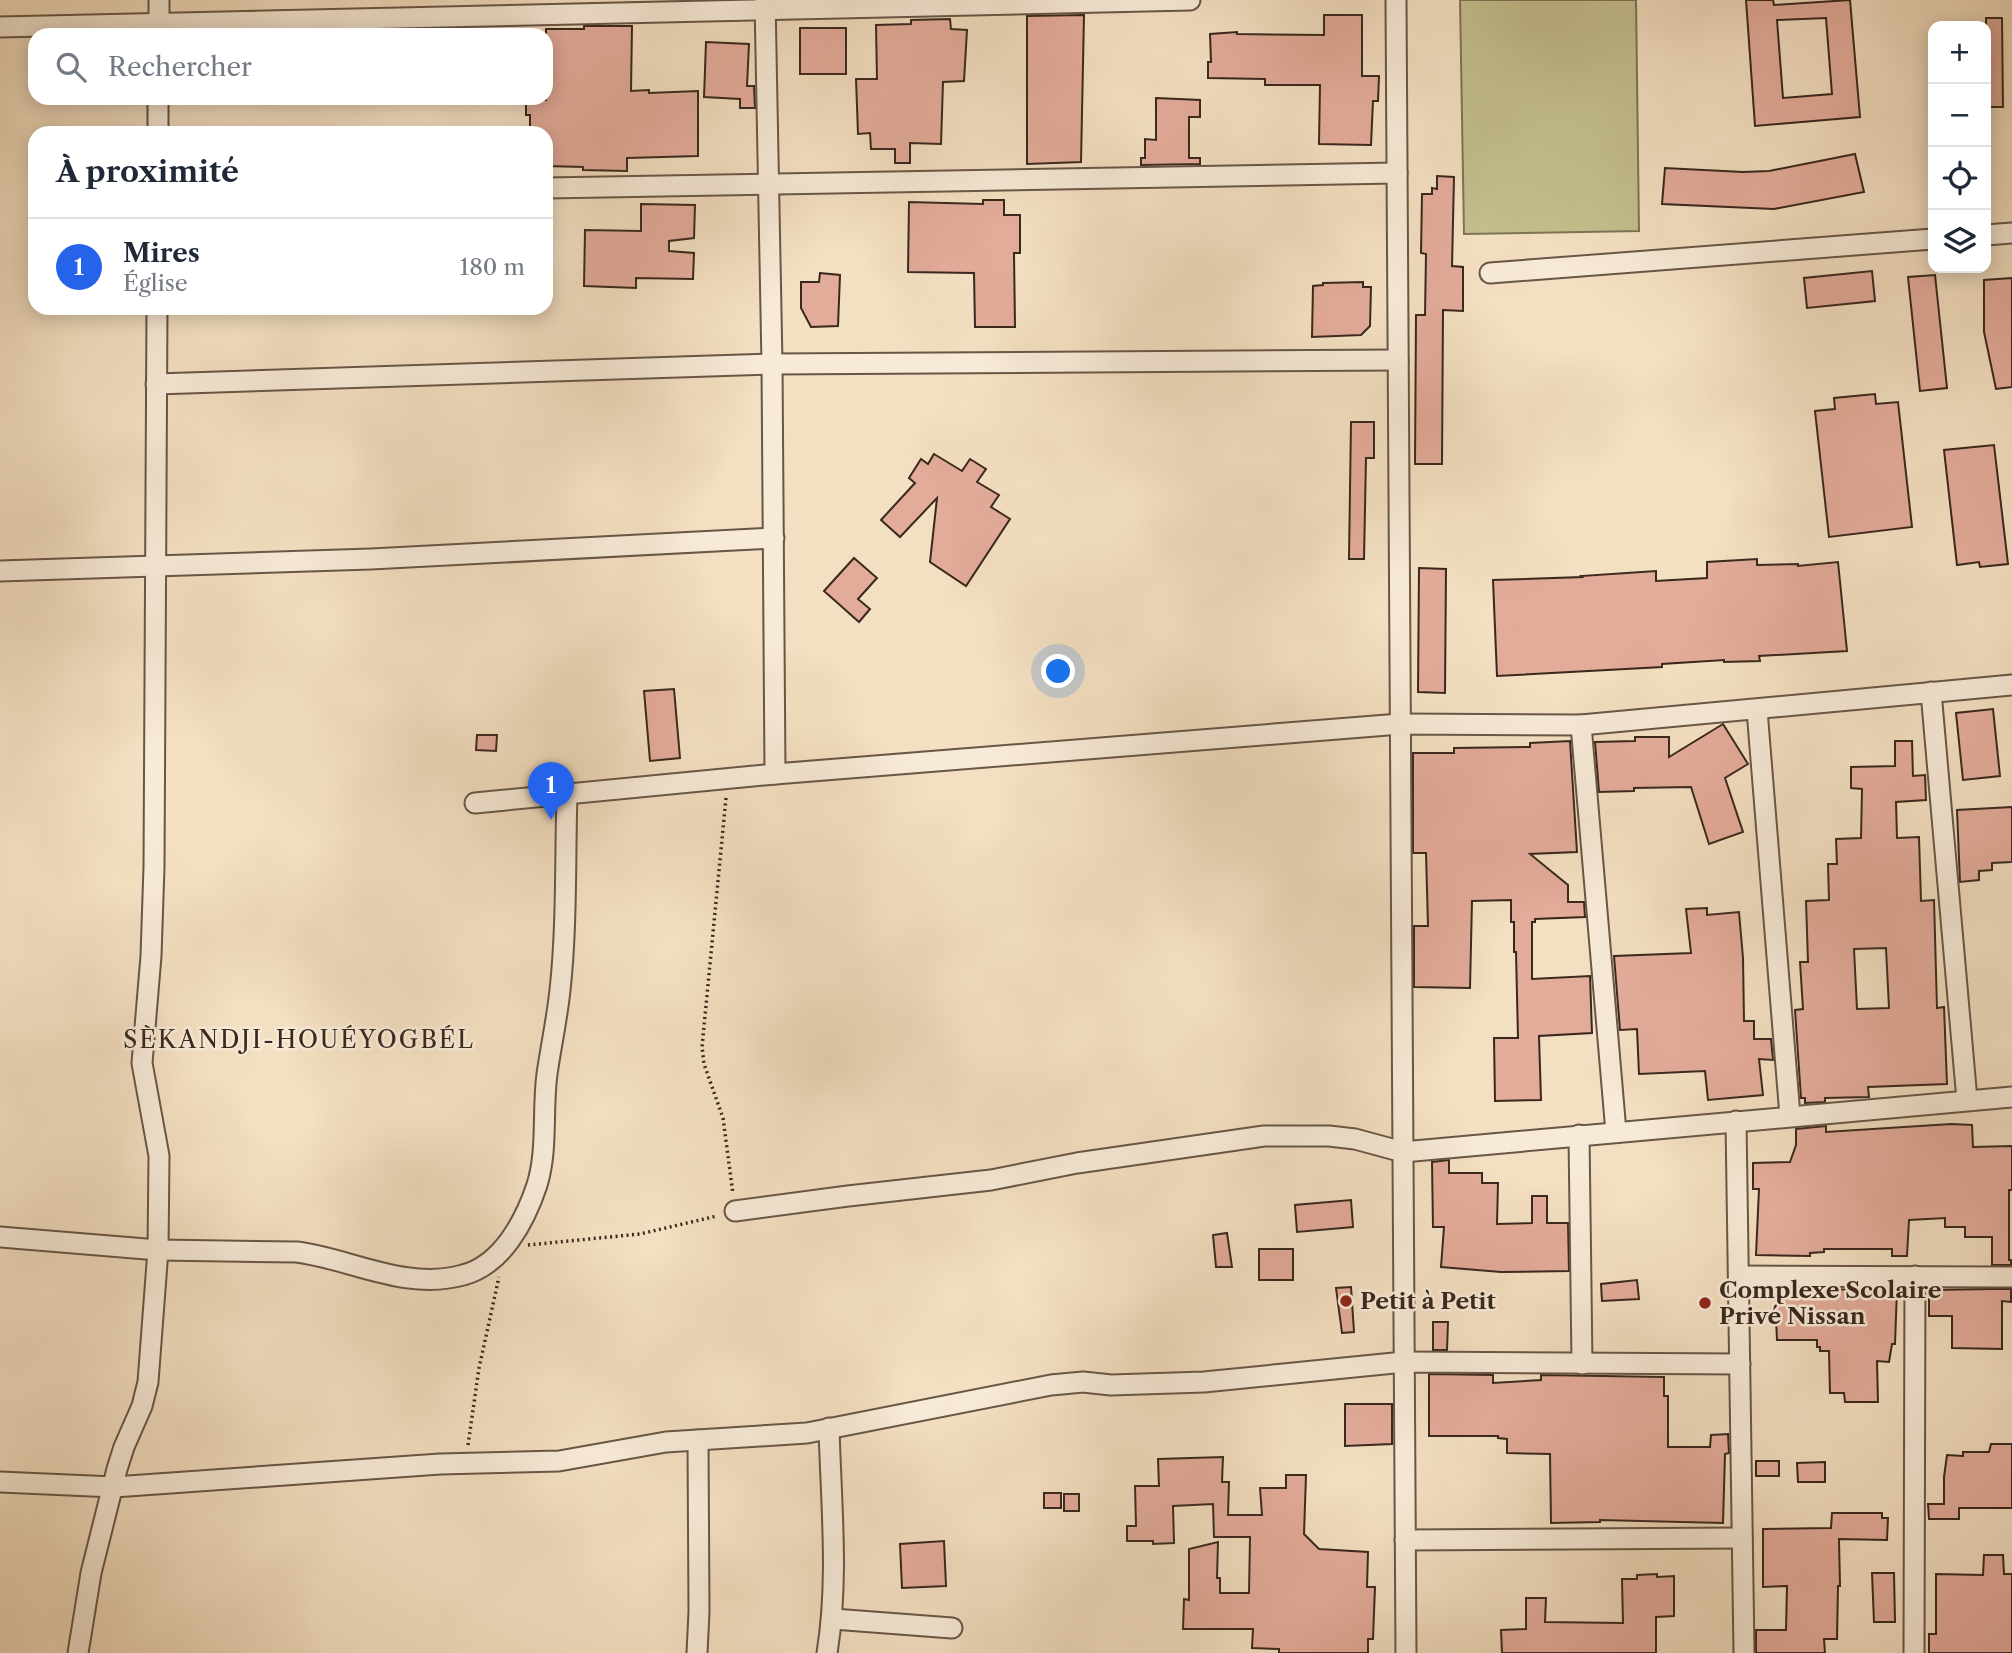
<!DOCTYPE html>
<html lang="fr">
<head>
<meta charset="utf-8">
<style>
  :root { --surface:#fff; --page:#f2f2f3; --text:#1f2937; --muted:#747a83; --line:#e0e1e3; --accent:#2563eb }
  body { margin:0; font-family:"Libre Caslon Text",serif; background:var(--page); color:var(--text) }
  .controls { position:absolute; right:21px; top:21px; display:grid; overflow:hidden; border-radius:14px; box-shadow:0 4px 18px #0003 }
  .controls button { width:63px; height:63px; display:grid; place-items:center; padding:0; border:0; border-bottom:2px solid var(--line); background:var(--surface); color:var(--text); font:35px sans-serif }
  .you { position:absolute; left:1059px; top:672px; width:24px; height:24px; margin:-18px; border:5px solid #fff; border-radius:50%; background:#1a73e8; box-shadow:0 0 0 10px #1a73e833 }
  .badge { display:grid; place-items:center; width:46px; height:46px; border-radius:50%; background:var(--accent); color:#fff; font-size:23px; font-weight:700 }
  .pin { position:absolute; translate:-50% -58px; filter:drop-shadow(0 2px 4px #0008) }
  .pin::after { content:''; position:absolute; top:37px; width:24px; height:21px; background:inherit; clip-path:polygon(0 0,100% 0,50% 100%) }
  .list { margin:0; padding:0; list-style:none }
  h2 { display:flex; justify-content:space-between; align-items:center; height:91px; margin:0; padding:0 28px; font-size:30px }
  h2 small { font-size:23px; font-weight:400; color:var(--muted) }
  .list li { display:grid; grid-template-columns:46px 1fr auto; gap:21px; align-items:center; box-sizing:border-box; height:98px; padding:0 28px; border-top:2px solid var(--line) }
  .list b { display:block; font-size:26px; white-space:nowrap }
  .list p { margin:0; font-size:23px; white-space:nowrap; color:var(--muted) }
  .list em { font-size:23px; font-style:normal; color:var(--muted) }
  .icon { flex:none; width:38px; height:38px; fill:none; stroke:currentColor; stroke-width:2; stroke-linecap:round; stroke-linejoin:round }
  .map { position:relative; flex:none; width:2012px; height:1653px; overflow:hidden }
  .search { position:absolute; background:var(--surface); box-shadow:0 4px 18px #0003; left:28px; top:28px; width:525px; height:77px; display:flex; align-items:center; gap:18px; box-sizing:border-box; padding:0 24px; border-radius:21px; color:var(--muted); font-size:26px }
  .panel { position:absolute; background:var(--surface); box-shadow:0 4px 18px #0003; left:28px; top:126px; width:525px; height:189px; border-radius:21px }
  .map>svg:first-child { display:block }
  .green { fill:#c3bf8d; stroke:#7e7456; stroke-width:2 }
  .building { fill:#e3ab9a; stroke:#39281e; stroke-width:2; fill-rule:evenodd }
  .lines { fill:none; stroke-linecap:round; stroke-linejoin:round }
  .minor-casing { stroke:#685647; stroke-width:23 }
  .path { stroke:#39281e; stroke-width:3.5; stroke-dasharray:2 3.5; stroke-linecap:butt }
  .minor { stroke:#f7ead7; stroke-width:19 }
  .poi-dot { fill:#8f2418; stroke:#f7ead7; stroke-width:2.5 }
  .labels { text-anchor:middle; dominant-baseline:central; stroke-width:5; stroke-linejoin:round; paint-order:stroke }
  .poi-label { font-size:23px; font-weight:bold; fill:#39281e; stroke:#f7ead7; text-anchor:start }
  .neighbourhood-label { font-size:24px; letter-spacing:2px; fill:#39281e; stroke:#f7ead7 }
</style>
</head>
<body>
<div class="map">
<svg width="2012" height="1653" viewBox="0 0 2012 1653">
  <rect width="100%" height="100%" fill="#f3dfc1"/>
  <filter id="stains"><feTurbulence type="fractalNoise" baseFrequency=".00286" numOctaves="4"/><feColorMatrix values="0 0 0 0 .2 0 0 0 0 .09 0 0 0 0 .02 0 0 0 .5 -.17"/></filter>
  <radialGradient id="worn" r=".72"><stop offset=".6" stop-color="#630" stop-opacity="0"/><stop offset="1" stop-color="#630" stop-opacity=".3"/></radialGradient>
  <polygon class="green" points="1460,0 1636,0 1639,231 1464,234"/>
  <g class="building">
    <path d="M 1746,0 L 1773,0 L 1774,5 L 1850,0 L 1860,117 L 1755,126 ZM 1826,18 L 1832,94 L 1783,98 L 1777,20 Z"/>
    <polygon points="1084,15 1081,162 1027,164 1027,16"/>
    <polygon points="1324,15 1362,15 1362,76 1379,76 1378,101 1373,101 1371,145 1319,144 1320,85 1265,85 1265,79 1208,78 1208,62 1211,62 1210,34 1237,32 1237,34 1324,35"/>
    <polygon points="1986,18 2002,18 2003,107 1986,107"/>
    <polygon points="950,19 951,29 967,30 964,81 943,82 941,144 910,143 910,163 895,163 895,149 871,149 870,133 858,134 856,79 877,79 876,25 911,24 911,20"/>
    <polygon points="584,26 632,26 631,91 649,90 649,93 698,91 698,156 627,158 627,171 583,170 583,167 546,166 546,133 530,133 530,115 526,115 526,100 546,100 546,29 584,29"/>
    <rect x="800" y="28" width="46" height="46"/>
    <polygon points="706,42 749,44 747,86 754,86 755,108 740,108 740,99 704,97"/>
    <polygon points="1156,98 1200,100 1200,117 1189,117 1189,158 1200,158 1200,164 1141,165 1141,158 1145,158 1145,139 1156,140"/>
    <polygon points="1855,154 1864,192 1774,209 1662,204 1665,168 1743,172 1769,171"/>
    <polygon points="1437,176 1454,177 1452,266 1463,267 1463,311 1443,310 1442,464 1415,464 1416,315 1425,315 1426,254 1421,253 1422,194 1432,194 1432,188 1437,189"/>
    <polygon points="983,200 1004,200 1004,215 1020,215 1020,253 1014,253 1015,327 975,327 974,273 908,272 909,202 983,204"/>
    <polygon points="641,204 695,205 694,238 669,241 669,251 694,253 693,279 636,278 636,288 584,286 585,230 641,231"/>
    <polygon points="1872,271 1875,301 1807,308 1804,278"/>
    <polygon points="820,273 840,275 838,326 811,327 801,308 801,282 819,282"/>
    <polygon points="1935,275 1947,388 1920,391 1908,277"/>
    <polygon points="2012,278 2012,387 1996,389 1984,332 1984,280"/>
    <polygon points="1363,282 1363,287 1371,287 1370,326 1361,335 1312,337 1313,286 1323,285 1323,283"/>
    <polygon points="1875,394 1876,404 1898,402 1912,527 1829,537 1815,411 1835,409 1834,398"/>
    <polygon points="1351,422 1374,422 1374,458 1366,458 1364,559 1349,559"/>
    <polygon points="1994,445 2008,564 1980,567 1979,562 1957,565 1944,450"/>
    <polygon points="934,454 962,471 970,459 986,469 977,482 999,495 991,507 1010,519 966,586 930,562 937,498 900,537 881,520 915,483 909,478 921,459 928,464"/>
    <polygon points="854,558 877,578 858,599 870,609 859,622 824,591"/>
    <polygon points="1757,559 1757,565 1798,564 1798,566 1838,562 1847,651 1759,656 1760,661 1724,662 1724,660 1662,664 1662,667 1497,676 1493,580 1582,577 1581,576 1656,571 1656,581 1707,578 1707,562"/>
    <polygon points="1419,568 1446,569 1445,693 1418,692"/>
    <polygon points="674,689 680,758 650,761 644,691"/>
    <polygon points="1993,709 2000,776 1963,780 1956,713"/>
    <polygon points="1723,724 1748,764 1725,778 1743,832 1709,844 1691,787 1634,788 1634,791 1599,792 1595,742 1635,741 1635,737 1669,737 1669,757"/>
    <polygon points="477,735 497,735 496,751 476,750"/>
    <polygon points="1570,741 1577,852 1530,854 1568,885 1568,902 1584,902 1585,917 1535,919 1535,922 1532,922 1532,979 1590,976 1592,1033 1539,1036 1541,1100 1495,1101 1494,1038 1518,1038 1516,952 1514,952 1514,922 1511,922 1511,900 1472,901 1470,988 1414,987 1414,926 1428,926 1426,853 1413,853 1413,753 1454,753 1454,748 1530,747 1530,743"/>
    <path d="M 1895,741 L 1912,741 L 1913,776 L 1925,775 L 1926,800 L 1896,802 L 1897,838 L 1919,837 L 1921,901 L 1934,900 L 1937,1008 L 1944,1007 L 1947,1084 L 1868,1087 L 1869,1097 L 1825,1098 L 1825,1102 L 1805,1103 L 1805,1098 L 1801,1098 L 1795,1010 L 1803,1009 L 1800,962 L 1808,962 L 1806,901 L 1829,900 L 1828,864 L 1837,864 L 1836,839 L 1861,838 L 1862,789 L 1851,788 L 1851,767 L 1895,766 ZM 1886,948 L 1889,1008 L 1857,1009 L 1854,949 Z"/>
    <polygon points="2012,807 2012,862 1992,863 1992,870 1979,871 1979,880 1960,882 1957,810"/>
    <polygon points="1707,908 1707,915 1739,912 1743,958 1744,1021 1754,1021 1754,1039 1771,1039 1773,1060 1759,1059 1763,1095 1708,1100 1705,1071 1639,1074 1637,1029 1620,1030 1614,956 1691,953 1686,909"/>
    <polygon points="1951,1124 1972,1125 1973,1147 2012,1146 2012,1190 2009,1190 2009,1260 2011,1260 2011,1265 1992,1265 1992,1237 1965,1237 1965,1227 1945,1227 1945,1218 1909,1220 1907,1256 1892,1256 1892,1249 1824,1249 1824,1252 1810,1253 1810,1256 1756,1255 1759,1189 1753,1189 1753,1163 1790,1162 1796,1145 1796,1129 1826,1126 1826,1132"/>
    <polygon points="1449,1160 1449,1173 1482,1173 1482,1183 1498,1183 1497,1224 1532,1223 1532,1196 1547,1196 1547,1223 1568,1223 1569,1271 1501,1272 1441,1267 1444,1227 1433,1227 1432,1162"/>
    <polygon points="1351,1200 1353,1227 1297,1232 1295,1205"/>
    <polygon points="1227,1233 1232,1267 1216,1267 1213,1235"/>
    <rect x="1259" y="1249" width="34" height="31"/>
    <polygon points="1637,1280 1639,1299 1602,1301 1601,1284"/>
    <polygon points="1351,1287 1354,1332 1342,1333 1336,1288"/>
    <polygon points="1897,1289 1895,1344 1892,1344 1889,1362 1877,1361 1878,1402 1845,1402 1844,1393 1830,1393 1829,1351 1820,1351 1820,1347 1817,1347 1817,1340 1777,1340 1775,1296 1790,1297 1790,1290"/>
    <polygon points="1992,1289 2011,1289 2011,1302 2002,1301 2002,1349 1952,1348 1952,1316 1929,1316 1929,1290"/>
    <polygon points="1433,1322 1448,1322 1447,1350 1433,1350"/>
    <polygon points="1429,1374 1493,1375 1493,1383 1541,1380 1541,1375 1664,1377 1664,1396 1668,1396 1668,1447 1710,1447 1711,1435 1728,1434 1729,1453 1725,1454 1723,1523 1600,1520 1600,1522 1551,1523 1550,1454 1507,1453 1507,1439 1498,1438 1498,1436 1429,1436"/>
    <polygon points="1345,1404 1392,1404 1392,1444 1345,1446"/>
    <polygon points="1991,1444 2012,1444 2012,1508 1959,1508 1959,1519 1929,1519 1928,1504 1944,1504 1944,1477 1947,1455 1963,1456 1963,1452 1989,1452"/>
    <polygon points="1223,1457 1222,1482 1229,1482 1228,1515 1262,1515 1260,1488 1286,1488 1286,1475 1306,1475 1304,1534 1319,1549 1368,1552 1367,1587 1375,1587 1373,1639 1368,1639 1368,1653 1279,1653 1279,1649 1252,1648 1253,1629 1183,1629 1184,1599 1189,1600 1189,1549 1218,1542 1217,1578 1220,1578 1220,1593 1249,1593 1250,1537 1214,1537 1213,1504 1173,1506 1174,1543 1153,1544 1153,1541 1127,1541 1127,1526 1136,1526 1135,1486 1159,1486 1158,1459"/>
    <rect x="1756" y="1461" width="23" height="15"/>
    <polygon points="1825,1462 1825,1482 1798,1482 1797,1463"/>
    <rect x="1044" y="1493" width="17" height="15"/>
    <rect x="1064" y="1494" width="15" height="17"/>
    <polygon points="1832,1513 1882,1513 1882,1518 1888,1518 1887,1540 1839,1539 1840,1586 1838,1586 1837,1639 1824,1639 1825,1653 1756,1653 1756,1630 1786,1630 1787,1586 1763,1587 1763,1529 1831,1528"/>
    <polygon points="944,1541 946,1586 902,1588 900,1544"/>
    <polygon points="1984,1555 2003,1555 2004,1574 2012,1574 2012,1653 1929,1653 1929,1634 1936,1634 1936,1574 1983,1575"/>
    <polygon points="1872,1573 1894,1573 1895,1622 1874,1622"/>
    <polygon points="1657,1574 1657,1577 1674,1576 1674,1616 1656,1617 1656,1653 1502,1653 1501,1630 1526,1629 1526,1598 1546,1598 1545,1622 1623,1623 1622,1579 1637,1579 1637,1575"/>
  </g>
  <g class="lines">
    <defs>
      <g id="minor">
        <polyline points="765,0 772,364 775,774"/>
        <polyline points="1396,0 1406,1653"/>
        <polyline points="0,27 1190,0"/>
        <polyline points="159,35 159,0"/>
        <polyline points="158,133 158,98"/>
        <polyline points="546,188 1397,173"/>
        <polyline points="1986,235 2012,233"/>
        <polyline points="1490,273 1933,239"/>
        <polyline points="156,384 772,364 1398,360"/>
        <polyline points="0,571 371,559 774,538"/>
        <polyline points="1931,692 1967,1100"/>
        <polyline points="1757,710 1790,1116"/>
        <polyline points="1581,725 1616,1132"/>
        <polyline points="475,803 775,774 1400,724 1581,725 2012,685"/>
        <polyline points="1736,1121 1744,1653"/>
        <polyline points="1579,1135 1582,1364"/>
        <polyline points="735,1211 848,1196 991,1180 1077,1163 1264,1136 1329,1136 1355,1139 1403,1152 2012,1097"/>
        <path d="M 0,1237 L 158,1250 L 297,1252 C 351,1259 406,1291 463,1275 C 502,1265 525,1221 537,1185 C 548,1149 542,1111 547,1074 C 551,1046 557,1019 560,990 C 567,927 565,858 567,794"/>
        <polyline points="1739,1276 2012,1277"/>
        <polyline points="0,1482 114,1487 440,1464 559,1461 666,1442 807,1433 1051,1385 1083,1382 1111,1385 1204,1382 1404,1362 1740,1364"/>
        <polyline points="1405,1540 1742,1538"/>
        <polyline points="833,1619 952,1628"/>
        <polyline points="78,1653 91,1573 117,1469 124,1447 142,1406 148,1382 158,1250 159,1156 142,1063 151,956 154,867 157,308"/>
        <polyline points="697,1653 699,1612 698,1440"/>
        <path d="M 827,1653 C 839,1579 831,1503 829,1428"/>
        <polyline points="1914,1653 1915,1276"/>
      </g>
    </defs>
    <use href="#minor" class="minor-casing"/>
    <g class="path">
      <polyline points="726,798 702,1047 704,1064 723,1118 733,1194"/>
      <polyline points="528,1245 640,1234 717,1216"/>
      <polyline points="468,1445 479,1368 499,1277"/>
    </g>
    <use href="#minor" class="minor"/>
  </g>
  <g class="poi-dot">
    <circle cx="1346" cy="1301" r="7"/>
    <circle cx="1705" cy="1303" r="7"/>
  </g>
  <g class="labels">
    <g class="poi-label">
      <text x="1719" y="1290">Complexe Scolaire<tspan x="1719" dy="26">Privé Nissan</tspan></text>
      <text x="1360" y="1301">Petit à Petit</text>
    </g>
    <g class="neighbourhood-label">
      <text x="299" y="1039">SÈKANDJI-HOUÉYOGBÉL</text>
    </g>
  </g>
  <rect width="100%" height="100%" filter="url(#stains)"/>
  <rect width="100%" height="100%" fill="url(#worn)"/>
</svg>
<div class="controls">
<button>+</button>
<button>−</button>
<button><svg class="icon" aria-label="locate" viewBox="0 0 24 24"><circle cx="12" cy="12" r="6"/><path d="M12 2v4M12 18v4M2 12h4M18 12h4"/></svg></button>
<button><svg class="icon" aria-label="layers" viewBox="0 0 24 24"><path d="M12 4l9 5-9 5-9-5zM3 14l9 5 9-5"/></svg></button>
</div>
<div class="you"></div>
<div class="pin badge" style="left:551px;top:820px">1</div>
<div class="search"><svg class="icon" aria-label="search" viewBox="0 0 24 24"><circle cx="10" cy="10" r="6"/><path d="M15 15l6 6"/></svg>Rechercher</div>
<section class="panel">
<h2>À proximité<small></small></h2>
<ul class="list">
<li><span class="badge">1</span><div><b>Mires</b><p>Église</p></div><em>180 m</em></li>
</ul>
</section>
</div>
</body>
</html>
